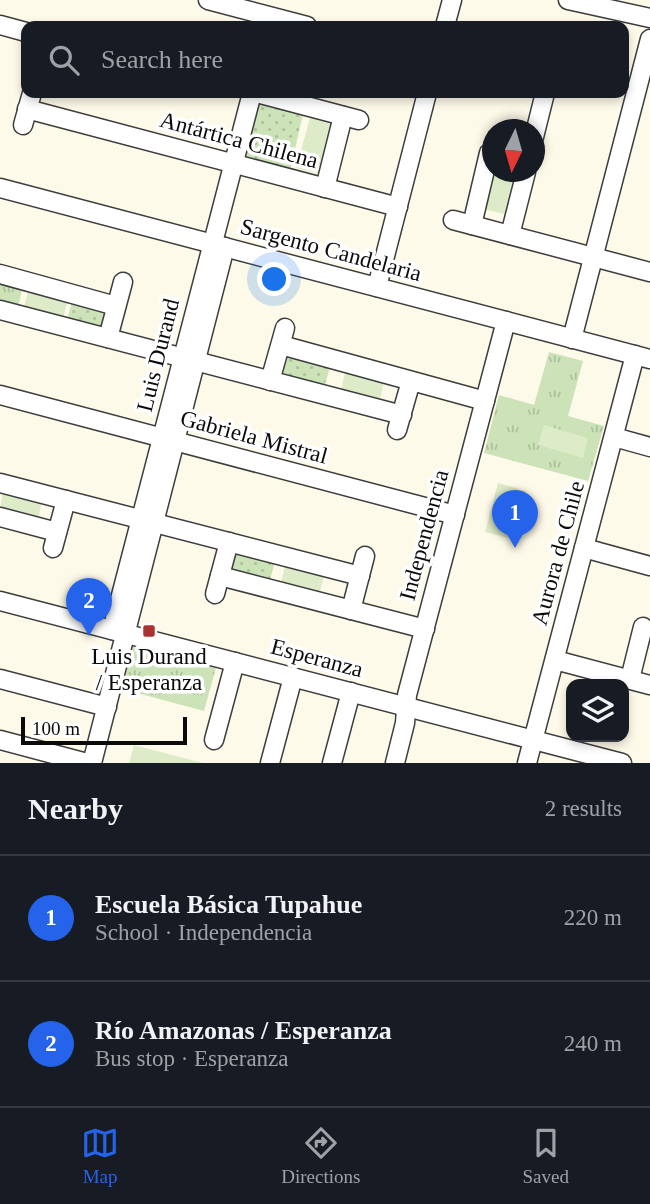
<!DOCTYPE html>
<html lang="en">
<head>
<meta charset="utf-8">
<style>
  :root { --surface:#171b24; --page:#242831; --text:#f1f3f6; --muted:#9ea1a6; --line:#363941; --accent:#2563eb }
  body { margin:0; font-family:"Times New Roman",serif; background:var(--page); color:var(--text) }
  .controls { position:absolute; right:21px; bottom:21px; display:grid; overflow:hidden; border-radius:14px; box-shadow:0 4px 10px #0003 }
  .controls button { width:63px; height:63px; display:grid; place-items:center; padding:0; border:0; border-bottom:2px solid var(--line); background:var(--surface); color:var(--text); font:35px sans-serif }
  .compass { position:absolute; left:482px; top:119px; width:63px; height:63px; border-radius:50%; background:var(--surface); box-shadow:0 4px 10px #0003; rotate:185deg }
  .scale { position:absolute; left:21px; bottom:18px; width:166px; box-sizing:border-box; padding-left:7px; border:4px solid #0a0a0a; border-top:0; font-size:19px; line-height:24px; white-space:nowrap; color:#0a0a0a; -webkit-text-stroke:5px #fff; paint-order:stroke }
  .you { position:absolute; left:275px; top:280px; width:24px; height:24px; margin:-18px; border:5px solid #fff; border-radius:50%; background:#1a73e8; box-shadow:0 0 0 10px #1a73e833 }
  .badge { display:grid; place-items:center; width:46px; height:46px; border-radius:50%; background:var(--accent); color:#fff; font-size:23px; font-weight:700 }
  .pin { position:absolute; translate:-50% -58px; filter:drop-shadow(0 2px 4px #0008) }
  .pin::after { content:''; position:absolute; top:37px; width:24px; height:21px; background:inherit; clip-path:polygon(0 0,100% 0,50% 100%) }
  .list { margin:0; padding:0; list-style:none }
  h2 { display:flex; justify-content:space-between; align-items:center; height:91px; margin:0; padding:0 28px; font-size:30px }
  h2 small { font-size:23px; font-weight:400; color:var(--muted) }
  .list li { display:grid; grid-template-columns:46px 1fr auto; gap:21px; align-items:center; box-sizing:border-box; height:126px; padding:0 28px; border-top:2px solid var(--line) }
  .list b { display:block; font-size:26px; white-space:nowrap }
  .list p { margin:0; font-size:23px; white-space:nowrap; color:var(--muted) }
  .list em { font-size:23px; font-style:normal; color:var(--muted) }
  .icon { flex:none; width:38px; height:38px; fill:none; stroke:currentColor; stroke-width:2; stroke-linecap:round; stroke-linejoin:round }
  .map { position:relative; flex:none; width:650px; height:763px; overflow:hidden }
  .search { position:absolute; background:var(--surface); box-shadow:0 4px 10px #0003; left:21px; right:21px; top:21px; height:77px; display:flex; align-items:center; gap:18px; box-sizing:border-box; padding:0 24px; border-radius:14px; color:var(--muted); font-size:26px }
  .sheet { height:343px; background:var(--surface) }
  nav { display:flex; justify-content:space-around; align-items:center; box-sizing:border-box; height:98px; border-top:2px solid var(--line); background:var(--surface); font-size:19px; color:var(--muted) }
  nav a { display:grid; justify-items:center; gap:4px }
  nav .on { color:var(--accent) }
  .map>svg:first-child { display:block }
  .grass { fill:url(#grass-dots) }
  .park { fill:url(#park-tufts) }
  .pitch { fill:#ddebc8 }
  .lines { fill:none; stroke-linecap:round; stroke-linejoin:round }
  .minor-casing { stroke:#3d3d3d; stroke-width:21 }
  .minor { stroke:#fff; stroke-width:18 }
  .poi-dot { fill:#ab3231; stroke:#fff; stroke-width:2.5 }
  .labels { text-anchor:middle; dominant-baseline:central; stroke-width:7; stroke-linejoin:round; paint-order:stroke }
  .street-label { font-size:23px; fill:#0a0a0a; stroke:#fff }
  .poi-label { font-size:23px; fill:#0a0a0a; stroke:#fff }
</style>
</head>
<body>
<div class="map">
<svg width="650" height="763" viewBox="0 0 650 763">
  <defs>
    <pattern id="grass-dots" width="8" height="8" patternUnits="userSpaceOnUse" patternTransform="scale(1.75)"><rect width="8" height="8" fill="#cbe3b7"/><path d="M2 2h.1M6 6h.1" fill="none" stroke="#adc19c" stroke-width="1.8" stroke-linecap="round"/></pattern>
    <pattern id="park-tufts" width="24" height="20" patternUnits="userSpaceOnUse" patternTransform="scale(1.75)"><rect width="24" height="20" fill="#cbe3b7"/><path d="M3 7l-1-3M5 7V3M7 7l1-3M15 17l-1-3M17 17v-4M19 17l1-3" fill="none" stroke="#adc19c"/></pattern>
  </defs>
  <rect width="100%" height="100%" fill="#fdfae9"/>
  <g class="grass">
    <polygon points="259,100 304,110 290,170 245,160"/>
    <polygon points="72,302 110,312 105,330 67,320"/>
    <polygon points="283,354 330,367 324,388 277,375"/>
    <polygon points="232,551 275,562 269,583 227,572"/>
  </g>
  <g class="park">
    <polygon points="0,284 22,290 18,308 0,303"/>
    <polygon points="549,352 583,361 568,416 604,426 588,481 484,453 499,395 534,405"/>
    <polygon points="134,642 217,664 204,711 122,689"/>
  </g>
  <g class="pitch">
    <polygon points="310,118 334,125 320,174 296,168"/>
    <polygon points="492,172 520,172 508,215 480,208"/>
    <polygon points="28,290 68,300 63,318 24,308"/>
    <polygon points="346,369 385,378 380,399 341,390"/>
    <polygon points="544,425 588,438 583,458 538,445"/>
    <polygon points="498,483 526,491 513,539 485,532"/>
    <polygon points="3,491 42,501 38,519 0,509"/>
    <polygon points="286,562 325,571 320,592 281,583"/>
    <polygon points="134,745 203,763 129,763"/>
  </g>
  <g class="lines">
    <defs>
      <g id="minor">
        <polyline points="208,0 307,26"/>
        <polyline points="568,0 650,18"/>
        <polyline points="0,25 26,32"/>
        <polyline points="445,26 452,0"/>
        <polyline points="257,93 359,120"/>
        <polyline points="27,109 398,207"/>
        <polyline points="23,125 32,93"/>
        <polyline points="534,137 545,93"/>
        <polyline points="0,188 650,359"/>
        <polyline points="325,188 343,116"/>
        <polyline points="453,220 650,272"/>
        <polyline points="472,225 489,153"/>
        <polyline points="510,235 526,172"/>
        <polyline points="0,274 116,306"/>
        <polyline points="377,287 427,93"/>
        <polyline points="0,310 402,415"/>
        <polyline points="108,338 123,282"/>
        <polyline points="572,339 650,39"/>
        <polyline points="281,345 485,401"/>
        <polyline points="270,381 285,328"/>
        <polyline points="0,395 455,515"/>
        <polyline points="397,430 411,381"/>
        <polyline points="614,437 650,447"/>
        <polyline points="0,483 360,576"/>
        <polyline points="0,517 57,532"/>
        <polyline points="53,548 66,500"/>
        <polyline points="584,548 650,566"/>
        <polyline points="220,576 425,629"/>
        <polyline points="215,594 229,542"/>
        <polyline points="0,601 622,763"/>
        <polyline points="351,610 365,556"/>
        <polyline points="112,630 252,93"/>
        <polyline points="555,660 650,685"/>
        <polyline points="0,679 107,707"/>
        <polyline points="630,679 643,627"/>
        <polyline points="0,740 87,763"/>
        <polyline points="214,740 235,662"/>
        <polyline points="92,763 225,247"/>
        <polyline points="270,763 293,677"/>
        <polyline points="332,763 351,692"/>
        <polyline points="395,763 405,723 407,695 506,321"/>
        <polyline points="527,763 635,355"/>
      </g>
    </defs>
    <use href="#minor" class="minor-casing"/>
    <use href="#minor" class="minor"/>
  </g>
  <rect class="poi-dot" x="142" y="624" width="14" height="14" rx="3.5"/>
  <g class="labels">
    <g class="street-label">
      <text transform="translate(239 140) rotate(15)">Antártica Chilena</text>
      <text transform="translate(331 250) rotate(15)">Sargento Candelaria</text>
      <text transform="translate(158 355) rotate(-76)">Luis Durand</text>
      <text transform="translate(254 437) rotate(15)">Gabriela Mistral</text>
      <text transform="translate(424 535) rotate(-75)">Independencia</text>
      <text transform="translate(558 553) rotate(-75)">Aurora de Chile</text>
      <text transform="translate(317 658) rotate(15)">Esperanza</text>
    </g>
    <g class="poi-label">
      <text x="149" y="656">Luis Durand<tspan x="149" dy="26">/ Esperanza</tspan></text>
    </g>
  </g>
</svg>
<div class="controls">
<button><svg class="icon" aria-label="layers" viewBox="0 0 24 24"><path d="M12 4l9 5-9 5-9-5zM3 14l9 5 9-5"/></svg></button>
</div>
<svg class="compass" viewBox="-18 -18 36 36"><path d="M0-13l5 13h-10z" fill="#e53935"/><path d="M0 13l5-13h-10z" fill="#9ea1a6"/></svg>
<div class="scale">100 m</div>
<div class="you"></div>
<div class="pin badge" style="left:515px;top:548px">1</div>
<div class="pin badge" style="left:89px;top:636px">2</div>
<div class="search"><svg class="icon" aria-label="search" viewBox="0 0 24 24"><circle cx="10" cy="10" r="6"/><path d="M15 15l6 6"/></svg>Search here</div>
</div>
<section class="sheet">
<h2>Nearby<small>2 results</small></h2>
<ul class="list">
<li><span class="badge">1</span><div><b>Escuela Básica Tupahue</b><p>School · Independencia</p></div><em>220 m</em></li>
<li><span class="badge">2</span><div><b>Río Amazonas / Esperanza</b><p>Bus stop · Esperanza</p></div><em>240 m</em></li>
</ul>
</section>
<nav>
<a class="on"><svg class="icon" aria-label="map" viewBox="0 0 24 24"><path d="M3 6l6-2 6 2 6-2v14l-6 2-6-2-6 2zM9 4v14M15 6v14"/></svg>Map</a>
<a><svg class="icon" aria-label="directions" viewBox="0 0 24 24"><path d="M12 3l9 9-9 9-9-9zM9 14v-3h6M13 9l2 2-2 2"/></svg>Directions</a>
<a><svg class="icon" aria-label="saved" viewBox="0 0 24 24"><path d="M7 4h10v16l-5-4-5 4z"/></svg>Saved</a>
</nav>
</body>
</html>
